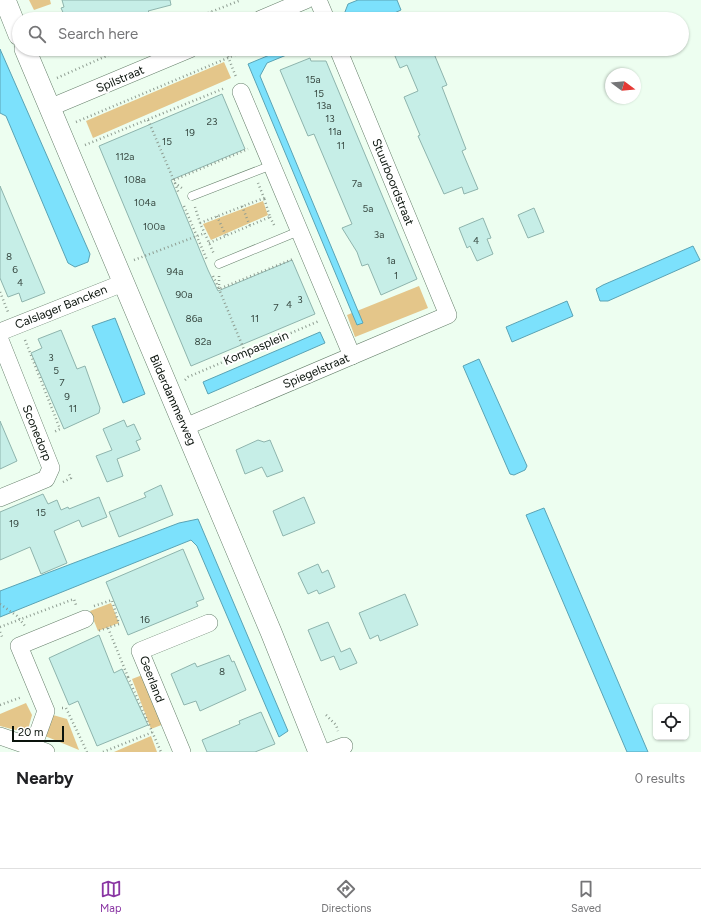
<!DOCTYPE html>
<html lang="en">
<head>
<meta charset="utf-8">
<style>
  :root { --surface:#fff; --page:#f6f6f6; --text:#202124; --muted:#757577; --line:#e0e0e0; --accent:#8935a3 }
  body { margin:0; font-family:Figtree,sans-serif; background:var(--page); color:var(--text) }
  .controls { position:absolute; right:12px; bottom:12px; display:grid; overflow:hidden; border-radius:6px; box-shadow:0 1px 3px #0004 }
  .controls button { width:36px; height:36px; display:grid; place-items:center; padding:0; border:0; border-bottom:1px solid var(--line); background:var(--surface); color:var(--text); font:20px sans-serif }
  .compass { position:absolute; left:605px; top:68px; width:36px; height:36px; border-radius:50%; background:var(--surface); box-shadow:0 1px 3px #0004; rotate:106deg }
  .scale { position:absolute; left:12px; bottom:10px; width:52px; box-sizing:border-box; padding-left:4px; border:2px solid #0a130c; border-top:0; font-size:11px; line-height:14px; white-space:nowrap; color:#0a130c; -webkit-text-stroke:3px #fff; paint-order:stroke }
  .list { margin:0; padding:0; list-style:none }
  h2 { display:flex; justify-content:space-between; align-items:center; height:52px; margin:0; padding:0 16px; font-size:17px }
  h2 small { font-size:13px; font-weight:400; color:var(--muted) }
  .icon { flex:none; width:22px; height:22px; fill:none; stroke:currentColor; stroke-width:2; stroke-linecap:round; stroke-linejoin:round }
  .map { position:relative; flex:none; width:701px; height:752px; overflow:hidden }
  .search { position:absolute; background:var(--surface); box-shadow:0 1px 3px #0004; left:12px; right:12px; top:12px; height:44px; display:flex; align-items:center; gap:10px; box-sizing:border-box; padding:0 14px; border-radius:22px; color:var(--muted); font-size:15px }
  .sheet { height:116px; background:var(--surface) }
  nav { display:flex; justify-content:space-around; align-items:center; box-sizing:border-box; height:56px; border-top:1px solid var(--line); background:var(--surface); font-size:11px; color:var(--muted) }
  nav a { display:grid; justify-items:center; gap:2px }
  nav .on { color:var(--accent) }
  .map>svg:first-child { display:block }
  .green { fill:#e4c68a }
  .water { fill:#7ce1fc; stroke:#5aa3b4 }
  .building { fill:#c6eee7; stroke:#8eb4ad }
  .lines { fill:none; stroke-linecap:round; stroke-linejoin:round }
  .service-casing { stroke:#67806c; stroke-width:9 }
  .minor-casing { stroke:#67806c; stroke-width:18 }
  .tertiary-casing { stroke:#67806c; stroke-width:22 }
  .path { stroke:#8e9c91; stroke-width:2.5; stroke-dasharray:1 3; stroke-linecap:butt }
  .service { stroke:#fff; stroke-width:8 }
  .minor { stroke:#fff; stroke-width:17 }
  .tertiary { stroke:#fff; stroke-width:21 }
  .labels { text-anchor:middle; dominant-baseline:central; stroke-width:4; stroke-linejoin:round; paint-order:stroke }
  .number-label { font-size:10px; fill:#394a43 }
  .street-label { font-size:12px; fill:#0a130c; stroke:#fff }
</style>
</head>
<body>
<div class="map">
<svg width="701" height="752" viewBox="0 0 701 752">
  <rect width="100%" height="100%" fill="#edfef0"/>
  <g class="green">
    <polygon points="29,0 50,0 51,4 34,10"/>
    <polygon points="224,62 231,78 93,138 86,121"/>
    <polygon points="263,201 268,215 211,240 203,224"/>
    <polygon points="419,286 428,308 355,337 347,315"/>
    <polygon points="111,603 119,623 98,631 90,611"/>
    <polygon points="145,674 164,724 151,729 132,679"/>
    <polygon points="26,703 32,715 27,733 0,726 0,714"/>
    <polygon points="53,715 67,719 79,750 45,736"/>
    <polygon points="151,736 157,752 114,752"/>
  </g>
  <g class="water">
    <polygon points="358,0 397,0 401,10 381,19 344,19 343,17 348,4"/>
    <polygon points="0,49 90,254 88,262 75,267 68,263 6,116 0,113"/>
    <polygon points="284,49 301,49 267,63 260,76 363,323 357,325 248,64"/>
    <polygon points="693,246 700,260 608,301 600,301 596,289 603,285"/>
    <polygon points="567,301 573,316 512,342 506,327"/>
    <polygon points="115,318 145,394 123,403 92,326"/>
    <polygon points="320,332 325,343 208,394 203,382"/>
    <polygon points="479,359 527,466 525,470 514,475 510,474 463,366"/>
    <polygon points="544,508 648,752 627,752 526,515"/>
    <polygon points="198,519 288,731 279,737 197,546 191,540 0,617 0,591 179,523"/>
  </g>
  <g class="building">
    <polygon points="62,0 170,0 171,5 148,11 156,19 66,19 61,8 64,7"/>
    <polygon points="392,49 432,49 447,85 442,87 466,149 462,151 478,189 464,194 462,187 444,194 418,136 420,135 404,97 418,91 407,65 400,68"/>
    <polygon points="310,58 311,61 326,61 417,279 381,295 368,264 362,266 357,252 342,228 352,224 314,134 308,136 280,70"/>
    <polygon points="222,94 245,149 171,180 208,270 218,291 292,260 315,314 191,366 99,146"/>
    <polygon points="0,186 45,293 22,302 19,293 8,297 0,278"/>
    <polygon points="534,208 544,232 528,238 518,215"/>
    <polygon points="483,218 491,238 487,239 493,254 477,261 470,246 467,248 459,228"/>
    <polygon points="61,330 77,369 85,366 100,408 99,413 64,429 31,353 42,348 38,339"/>
    <polygon points="124,420 127,427 134,424 141,439 136,441 140,450 117,459 123,476 107,482 96,456 112,450 103,429"/>
    <polygon points="0,421 17,461 0,469"/>
    <polygon points="258,440 264,442 270,440 283,471 267,477 262,467 245,474 236,450"/>
    <polygon points="161,485 173,515 119,537 109,512 146,497 144,493"/>
    <polygon points="43,494 48,504 57,500 61,510 68,507 69,509 99,497 107,517 82,527 79,520 54,531 67,563 41,574 30,547 0,560 0,512"/>
    <polygon points="304,497 315,523 283,536 273,511"/>
    <polygon points="183,549 204,599 196,602 198,606 128,635 106,582"/>
    <polygon points="318,564 322,573 328,570 335,587 319,594 317,590 308,594 298,573"/>
    <polygon points="405,594 418,625 380,641 378,635 370,639 359,613"/>
    <polygon points="328,622 341,652 350,648 357,663 340,670 334,656 321,661 308,630"/>
    <polygon points="99,635 114,673 122,669 148,725 97,746 78,701 69,705 49,658"/>
    <polygon points="229,655 232,662 234,661 246,690 200,711 196,701 184,705 171,674 195,663 197,667"/>
    <polygon points="261,712 275,744 255,752 207,752 202,740 240,724 239,721"/>
  </g>
  <g class="lines">
    <defs>
      <g id="service">
        <polyline points="192,196 272,165"/>
        <polyline points="219,264 299,231"/>
      </g>
      <g id="minor">
        <polyline points="318,0 326,19"/>
        <polyline points="261,19 306,0"/>
        <polyline points="241,92 352,356"/>
        <polyline points="49,108 190,49"/>
        <polyline points="0,332 123,283"/>
        <polyline points="0,340 51,468 46,479 0,498"/>
        <polyline points="185,427 448,315 338,49"/>
        <polyline points="0,736 46,752"/>
        <polyline points="33,747 46,711 19,646 85,619"/>
        <polyline points="182,752 140,651 209,623"/>
        <polyline points="328,752 344,746"/>
      </g>
      <g id="tertiary">
        <polyline points="5,0 19,35"/>
        <polyline points="25,49 271,632 319,752"/>
      </g>
    </defs>
    <use href="#service" class="service-casing"/>
    <use href="#minor" class="minor-casing"/>
    <use href="#tertiary" class="tertiary-casing"/>
    <g class="path">
      <polyline points="210,12 213,19"/>
      <polyline points="193,19 241,0"/>
      <polyline points="225,49 236,77"/>
      <polyline points="57,78 122,49"/>
      <polyline points="148,120 175,183 183,189"/>
      <polyline points="76,122 249,49"/>
      <polyline points="85,145 225,88"/>
      <polyline points="174,180 248,149"/>
      <polyline points="175,183 179,194"/>
      <polyline points="184,206 207,260"/>
      <polyline points="242,206 250,226"/>
      <polyline points="195,207 200,223 214,254"/>
      <polyline points="217,216 226,236"/>
      <polyline points="270,217 275,227"/>
      <polyline points="200,223 264,198 258,183"/>
      <polyline points="209,243 270,217 264,198"/>
      <polyline points="134,260 205,233"/>
      <polyline points="213,276 219,289 293,259"/>
      <polyline points="219,276 219,289 245,352"/>
      <polyline points="0,292 8,312"/>
      <polyline points="25,340 60,429 54,432"/>
      <polyline points="185,380 188,377 319,321"/>
      <polyline points="63,482 71,478 68,472"/>
      <polyline points="0,604 17,616 25,626"/>
      <polyline points="94,606 112,600 119,624 98,631 98,630"/>
      <polyline points="0,627 74,599 76,605"/>
      <polyline points="108,628 128,677"/>
      <polyline points="0,632 3,639"/>
      <polyline points="128,677 161,752"/>
      <polyline points="0,705 22,697"/>
      <polyline points="62,708 66,708 87,752"/>
      <polyline points="326,715 336,725 338,731"/>
      <polyline points="103,752 153,732"/>
    </g>
    <use href="#service" class="service"/>
    <use href="#minor" class="minor"/>
    <use href="#tertiary" class="tertiary"/>
  </g>
  <g class="labels">
    <g class="number-label">
      <text x="313" y="79">15a</text>
      <text x="319" y="93">15</text>
      <text x="324" y="105">13a</text>
      <text x="330" y="118">13</text>
      <text x="212" y="121">23</text>
      <text x="335" y="131">11a</text>
      <text x="190" y="132">19</text>
      <text x="167" y="141">15</text>
      <text x="341" y="145">11</text>
      <text x="125" y="156">112a</text>
      <text x="135" y="179">108a</text>
      <text x="357" y="183">7a</text>
      <text x="145" y="202">104a</text>
      <text x="368" y="208">5a</text>
      <text x="154" y="226">100a</text>
      <text x="379" y="234">3a</text>
      <text x="476" y="240">4</text>
      <text x="9" y="256">8</text>
      <text x="391" y="260">1a</text>
      <text x="15" y="269">6</text>
      <text x="175" y="271">94a</text>
      <text x="396" y="275">1</text>
      <text x="20" y="282">4</text>
      <text x="184" y="294">90a</text>
      <text x="300" y="299">3</text>
      <text x="289" y="304">4</text>
      <text x="276" y="307">7</text>
      <text x="194" y="318">86a</text>
      <text x="255" y="318">11</text>
      <text x="203" y="341">82a</text>
      <text x="51" y="357">3</text>
      <text x="56" y="370">5</text>
      <text x="62" y="382">7</text>
      <text x="67" y="396">9</text>
      <text x="73" y="408">11</text>
      <text x="41" y="512">15</text>
      <text x="14" y="523">19</text>
      <text x="145" y="619">16</text>
      <text x="222" y="671">8</text>
    </g>
    <g class="street-label">
      <text transform="translate(120 79) rotate(-23)">Spilstraat</text>
      <text transform="translate(393 182) rotate(68)">Stuurboordstraat</text>
      <text transform="translate(61 307) rotate(-22)">Calslager Bancken</text>
      <text transform="translate(256 348) rotate(-23)">Kompasplein</text>
      <text transform="translate(316 371) rotate(-23)">Spiegelstraat</text>
      <text transform="translate(173 400) rotate(66)">Bilderdammerweg</text>
      <text transform="translate(37 433) rotate(68)">Sconedorp</text>
      <text transform="translate(152 679) rotate(69)">Geerland</text>
    </g>
  </g>
</svg>
<div class="controls">
<button><svg class="icon" aria-label="locate" viewBox="0 0 24 24"><circle cx="12" cy="12" r="6"/><path d="M12 2v4M12 18v4M2 12h4M18 12h4"/></svg></button>
</div>
<svg class="compass" viewBox="-18 -18 36 36"><path d="M0-13l5 13h-10z" fill="#e53935"/><path d="M0 13l5-13h-10z" fill="#757577"/></svg>
<div class="scale">20 m</div>
<div class="search"><svg class="icon" aria-label="search" viewBox="0 0 24 24"><circle cx="10" cy="10" r="6"/><path d="M15 15l6 6"/></svg>Search here</div>
</div>
<section class="sheet">
<h2>Nearby<small>0 results</small></h2>
<ul class="list">
</ul>
</section>
<nav>
<a class="on"><svg class="icon" aria-label="map" viewBox="0 0 24 24"><path d="M3 6l6-2 6 2 6-2v14l-6 2-6-2-6 2zM9 4v14M15 6v14"/></svg>Map</a>
<a><svg class="icon" aria-label="directions" viewBox="0 0 24 24"><path d="M12 3l9 9-9 9-9-9zM9 14v-3h6M13 9l2 2-2 2"/></svg>Directions</a>
<a><svg class="icon" aria-label="saved" viewBox="0 0 24 24"><path d="M7 4h10v16l-5-4-5 4z"/></svg>Saved</a>
</nav>
</body>
</html>
